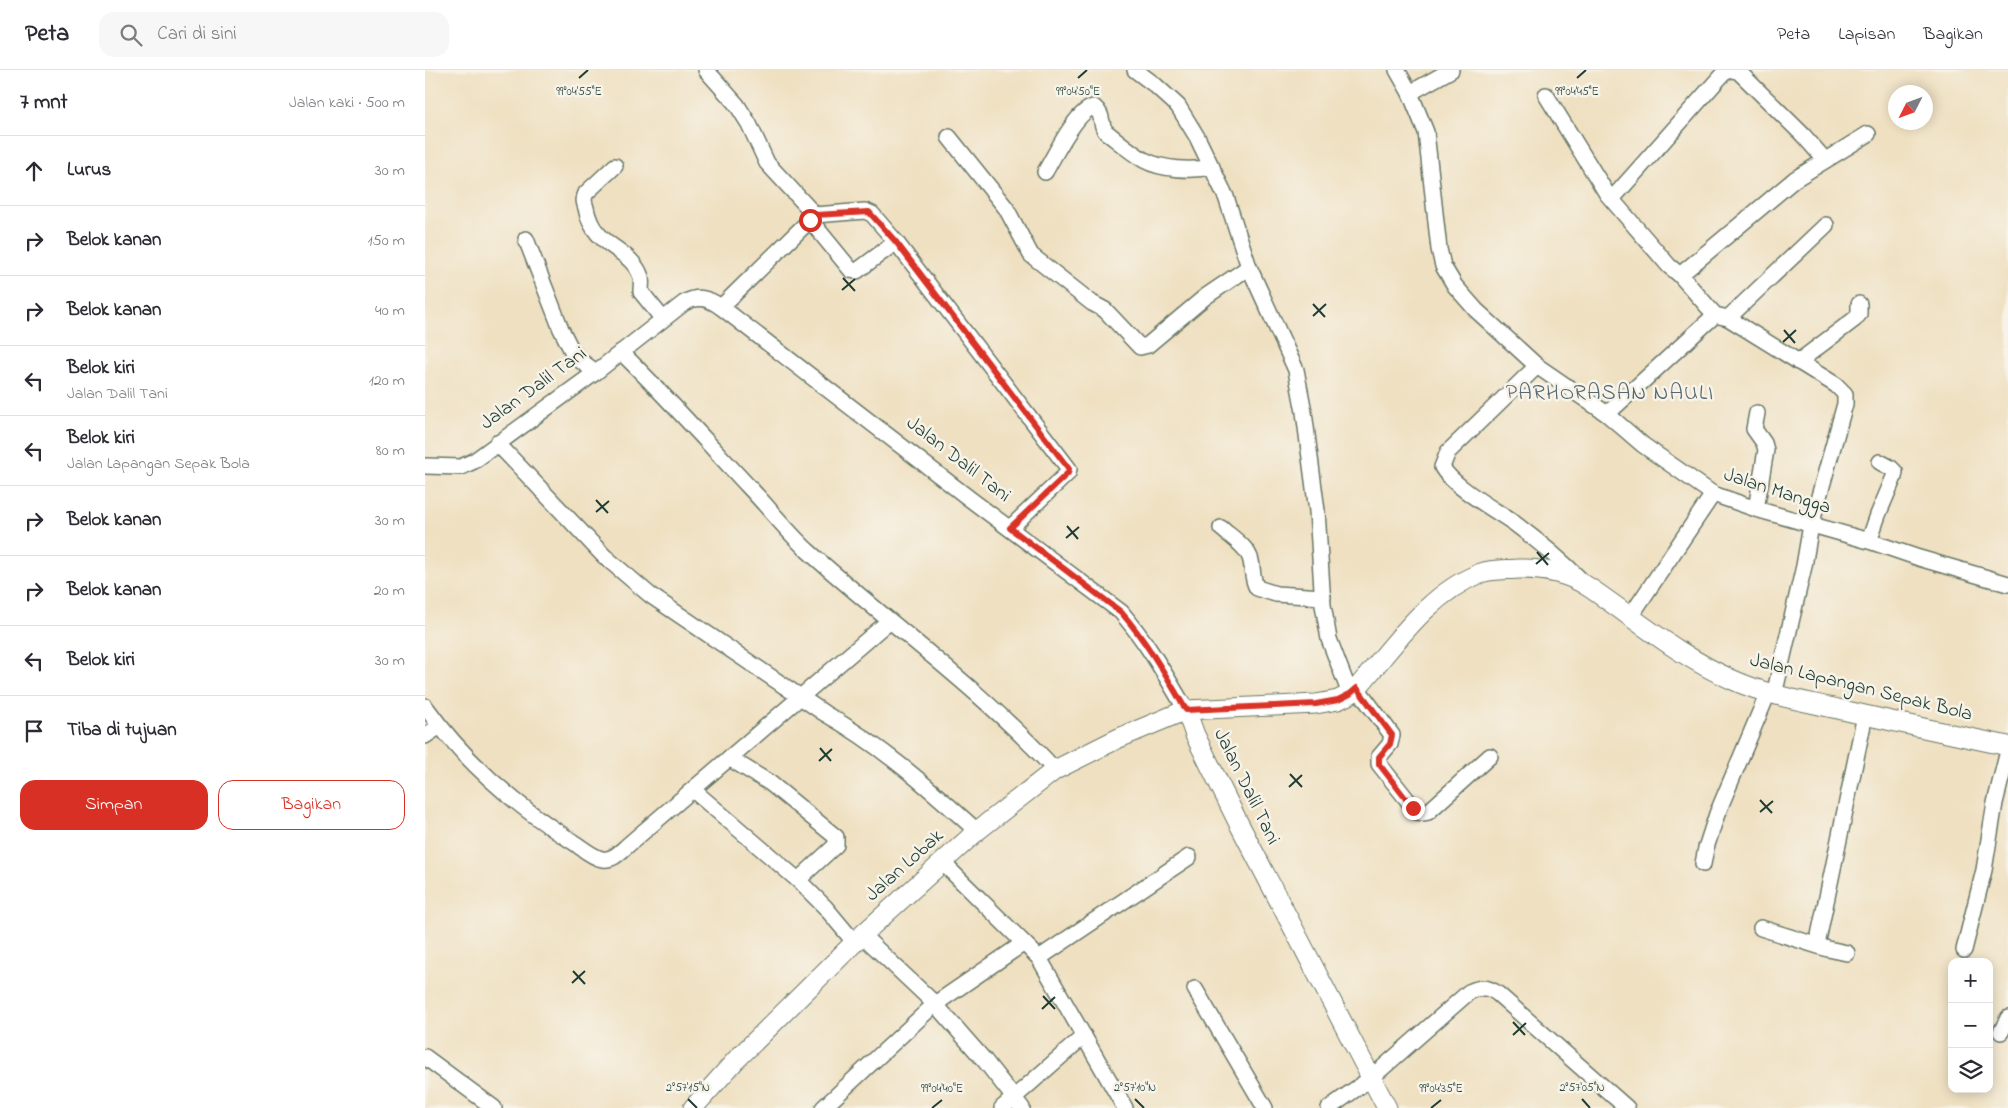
<!DOCTYPE html>
<html lang="id">
<head>
<meta charset="utf-8">
<style>
  :root { --surface:#fff; --page:#f7f7f7; --text:#2b2b33; --muted:#7c7c81; --line:#e1e1e2; --accent:#d93025 }
  body { margin:0; font-family:"Indie Flower",sans-serif; background:var(--page); color:var(--text) }
  .controls { position:absolute; right:15px; bottom:15px; display:grid; overflow:hidden; border-radius:10px; box-shadow:0 2px 12px #0003 }
  .controls button { width:45px; height:45px; display:grid; place-items:center; padding:0; border:0; border-bottom:1px solid var(--line); background:var(--surface); color:var(--text); font:25px sans-serif }
  .compass { position:absolute; left:1463px; top:15px; width:45px; height:45px; border-radius:50%; background:var(--surface); box-shadow:0 2px 12px #0003; rotate:228deg }
  .stop { position:absolute; width:15px; height:15px; margin:-11px; border:4px solid #d93025; border-radius:50%; background:#fff }
  .stop.end { background:#d93025; border-color:#fff; box-shadow:0 1px 5px #0008 }
  .list { margin:0; padding:0; list-style:none }
  h2 { display:flex; justify-content:space-between; align-items:center; height:65px; margin:0; padding:0 20px; font-size:21px }
  h2 small { font-size:16px; font-weight:400; color:var(--muted) }
  .list li { display:grid; grid-template-columns:32px 1fr auto; gap:15px; align-items:center; box-sizing:border-box; height:70px; padding:0 20px; border-top:1px solid var(--line) }
  .list b { display:block; font-size:19px; white-space:nowrap }
  .list p { margin:0; font-size:16px; white-space:nowrap; color:var(--muted) }
  .list em { font-size:16px; font-style:normal; color:var(--muted) }
  .actions { display:flex; gap:10px; padding:15px 20px }
  .actions a { flex:1; padding:11px 0; border:1px solid var(--accent); border-radius:15px; text-align:center; font-size:18px; color:var(--accent) }
  .actions .main { background:var(--accent); color:#fff }
  .icon { flex:none; width:28px; height:28px; fill:none; stroke:currentColor; stroke-width:2; stroke-linecap:round; stroke-linejoin:round }
  .map { position:relative; flex:none; width:1583px; height:1038px; overflow:hidden }
  header { display:flex; align-items:center; gap:30px; box-sizing:border-box; height:70px; padding:0 25px; background:var(--surface); border-bottom:1px solid var(--line) }
  header strong { font-size:24px }
  nav { display:flex; gap:28px; margin-inline-start:auto; font-size:18px }
  .search { width:350px; height:45px; background:var(--page); display:flex; align-items:center; gap:12px; box-sizing:border-box; padding:0 18px; border-radius:15px; color:var(--muted); font-size:19px }
  main { display:flex }
  aside { flex:1; background:var(--surface) }
  .map>svg:first-child { display:block }
  .lines { fill:none; stroke-linecap:round; stroke-linejoin:round }
  .minor-casing { stroke:#687665; stroke-width:18 }
  .tertiary-casing { stroke:#687665; stroke-width:21 }
  .minor { stroke:#fff; stroke-width:15 }
  .tertiary { stroke:#fff; stroke-width:19 }
  .route { stroke:#d93025; stroke-width:6 }
  .ticks { fill:none; stroke:#1f3d34; stroke-width:2 }
  .labels { text-anchor:middle; dominant-baseline:central; stroke-width:5; stroke-linejoin:round; paint-order:stroke }
  .street-label { font-size:20px; fill:#1f3d34; stroke:#f7f3e8 }
  .quarter-label { font-size:22px; letter-spacing:1px; fill:#566871; stroke:#f7f3e8 }
  .ticks-label { font-size:12px; text-anchor:middle; fill:#1f3d34; stroke:#f7f3e8; stroke-width:5; stroke-linejoin:round; paint-order:stroke }
</style>
</head>
<body>
<header>
<strong>Peta</strong>
<div class="search"><svg class="icon" aria-label="search" viewBox="0 0 24 24"><circle cx="10" cy="10" r="6"/><path d="M15 15l6 6"/></svg>Cari di sini</div>
<nav><a>Peta</a><a>Lapisan</a><a>Bagikan</a></nav>
</header>
<main>
<aside>
<h2>7 mnt<small>Jalan kaki · 500 m</small></h2>
<ul class="list">
<li><svg class="icon" aria-label="ahead" viewBox="0 0 24 24"><path d="M12 20V5M6 11l6-6 6 6"/></svg><div><b>Lurus</b></div><em>30 m</em></li>
<li><svg class="icon" aria-label="right" viewBox="0 0 24 24"><path d="M7 20v-9h11M14 6l5 5-5 5"/></svg><div><b>Belok kanan</b></div><em>150 m</em></li>
<li><svg class="icon" aria-label="right" viewBox="0 0 24 24"><path d="M7 20v-9h11M14 6l5 5-5 5"/></svg><div><b>Belok kanan</b></div><em>40 m</em></li>
<li><svg class="icon" aria-label="left" viewBox="0 0 24 24"><path d="M17 20v-9H6M10 6l-5 5 5 5"/></svg><div><b>Belok kiri</b><p>Jalan Dalil Tani</p></div><em>120 m</em></li>
<li><svg class="icon" aria-label="left" viewBox="0 0 24 24"><path d="M17 20v-9H6M10 6l-5 5 5 5"/></svg><div><b>Belok kiri</b><p>Jalan Lapangan Sepak Bola</p></div><em>80 m</em></li>
<li><svg class="icon" aria-label="right" viewBox="0 0 24 24"><path d="M7 20v-9h11M14 6l5 5-5 5"/></svg><div><b>Belok kanan</b></div><em>30 m</em></li>
<li><svg class="icon" aria-label="right" viewBox="0 0 24 24"><path d="M7 20v-9h11M14 6l5 5-5 5"/></svg><div><b>Belok kanan</b></div><em>20 m</em></li>
<li><svg class="icon" aria-label="left" viewBox="0 0 24 24"><path d="M17 20v-9H6M10 6l-5 5 5 5"/></svg><div><b>Belok kiri</b></div><em>30 m</em></li>
<li><svg class="icon" aria-label="arrive" viewBox="0 0 24 24"><path d="M6 21V4h12l-3 4 3 4H6"/></svg><div><b>Tiba di tujuan</b></div></li>
</ul>
<div class="actions"><a class="main">Simpan</a><a>Bagikan</a></div>
</aside>
<div class="map">
<svg width="1583" height="1038" viewBox="0 0 1583 1038">
  <rect width="100%" height="100%" fill="#f7f3e8"/>
  <filter id="ink" filterUnits="userSpaceOnUse"><feTurbulence type="fractalNoise" baseFrequency=".02" numOctaves="2"/><feDisplacementMap in="SourceGraphic" scale="10" xChannelSelector="R" yChannelSelector="G"/><feConvolveMatrix kernelMatrix="1 2 1 2 8 2 1 2 1" color-interpolation-filters="sRGB"/></filter>
  <filter id="wash" filterUnits="userSpaceOnUse"><feTurbulence type="fractalNoise" baseFrequency=".0096" numOctaves="4" result="noise"/><feDisplacementMap in="SourceGraphic" scale="20" xChannelSelector="R" yChannelSelector="G"/><feGaussianBlur stdDeviation="1.12" result="paint"/><feColorMatrix in="noise" values="0 0 0 0 0 0 0 0 0 0 0 0 0 0 0 0 0 1.4 0 .05"/><feComposite in="paint" operator="in"/></filter>
  <g filter="url(#wash)">
    <rect width="100%" height="100%" fill="#efe0c1"/>
  </g>
  <g filter="url(#ink)">
    <g class="lines">
      <defs>
        <g id="minor">
          <polyline points="281,0 312,35 324,54 342,93 390,145"/>
          <polyline points="710,0 730,15 753,36 772,67 801,127 824,197 871,300 879,342 892,441 898,535 904,569 925,624"/>
          <polyline points="972,0 985,23 1001,62 1014,179 1018,196 1030,216 1051,240 1112,296 1182,344 1218,375 1288,424 1331,439 1444,471 1494,488 1583,514"/>
          <polyline points="1307,0 1313,1 1378,65 1400,90"/>
          <polyline points="985,23 1026,0"/>
          <polyline points="1121,25 1182,124 1244,196 1255,205 1290,245 1303,248 1411,315 1420,324 1420,334 1386,455 1379,496 1349,625"/>
          <polyline points="524,67 581,138 606,185 667,233 680,240 715,277 723,275 780,227 824,197"/>
          <path d="M 190,96 L 161,123 C 158,129 159,132 161,138 C 168,178 206,177 216,207 C 217,211 216,217 216,222 L 237,248"/>
          <path d="M 620,102 C 629,87 651,40 669,37 C 680,46 674,53 681,62 C 693,71 705,82 719,90 C 738,100 767,101 787,97"/>
          <polyline points="1187,129 1297,5 1303,0"/>
          <polyline points="385,150 426,200 432,201 471,172"/>
          <polyline points="101,169 136,259 147,281 153,289 171,302"/>
          <polyline points="1255,205 1370,109 1443,64"/>
          <polyline points="296,237 390,145 440,141 447,144 471,172 644,399 643,403 585,458"/>
          <polyline points="1303,248 1401,155"/>
          <path d="M 196,282 C 240,325 281,371 323,416 C 343,437 361,460 382,480 C 464,554 556,619 630,700"/>
          <polyline points="1373,292 1430,249 1434,244 1434,234"/>
          <path d="M 1112,296 L 1023,382 L 1017,397 C 1027,416 1070,440 1089,453 C 1113,471 1135,489 1156,510"/>
          <polyline points="1182,344 1290,245"/>
          <path d="M 72,373 L 179,486 L 225,525 L 399,643 C 456,675 504,718 552,761"/>
          <path d="M 0,396 L 36,397 L 49,391 L 171,302 L 259,233 C 273,225 283,228 296,237 L 545,429 L 696,542 C 722,572 741,606 761,640"/>
          <polyline points="1331,439 1341,380 1339,373 1329,359 1332,343"/>
          <path d="M 796,458 C 806,467 823,477 826,491 C 828,500 827,510 832,518 L 851,524 L 898,527"/>
          <polyline points="1444,471 1453,445 1469,407 1470,402 1466,398 1455,392"/>
          <polyline points="1205,547 1288,424"/>
          <polyline points="932,618 967,665 965,674 954,687 954,694 992,742 997,743 1003,742 1065,686"/>
          <path d="M 0,636 C 39,691 91,736 148,772 C 156,777 167,787 177,789 C 188,791 196,781 203,775 L 464,551"/>
          <polyline points="0,666 15,656"/>
          <polyline points="304,688 345,713 411,767 411,775 373,810"/>
          <polyline points="268,720 373,810 400,837 430,873"/>
          <polyline points="517,792 614,888 700,1038"/>
          <polyline points="1278,794 1281,778 1292,744 1343,623"/>
          <polyline points="1336,858 1403,879 1422,883"/>
          <polyline points="437,865 510,934 560,991 597,1038"/>
          <polyline points="1392,875 1440,645"/>
          <polyline points="1539,880 1559,800 1570,733 1583,681"/>
          <polyline points="614,888 764,787"/>
          <polyline points="770,919 840,1038"/>
          <polyline points="1576,962 1583,948"/>
          <polyline points="0,987 69,1038"/>
          <polyline points="398,1038 510,934 599,873"/>
          <polyline points="577,1038 659,966"/>
          <path d="M 904,1038 L 946,1008 L 1044,922 C 1056,917 1062,916 1073,924 L 1202,1038"/>
        </g>
        <g id="tertiary">
          <polyline points="761,640 770,665 813,752 962,1038"/>
          <path d="M 268,1038 L 310,991 L 437,865 L 552,761 L 630,700 L 694,668 L 761,640 L 891,634 L 913,630 L 925,624 L 932,618 C 968,577 1003,523 1056,503 C 1067,499 1081,500 1093,499 C 1117,498 1145,504 1165,518 C 1212,550 1255,587 1308,610 C 1341,625 1378,631 1413,639 C 1470,652 1526,664 1583,676"/>
        </g>
      </defs>
      <use href="#minor" class="minor-casing"/>
      <use href="#tertiary" class="tertiary-casing"/>
      <use href="#minor" class="minor"/>
      <use href="#tertiary" class="tertiary"/>
    </g>
  </g>
  <g class="lines" filter="url(#ink)">
    <path class="route" d="M 385,150 L 390,145 L 444,142 L 471,172 L 644,399 L 643,403 L 585,458 L 696,542 C 722,572 741,606 761,640 L 891,634 L 913,630 L 925,624 L 932,618 L 967,665 L 965,674 L 954,687 L 954,694 L 988,738"/>
  </g>
  <path class="ticks" d="M 154,8 L 163,0M 653,8 L 662,0M 1152,8 L 1161,0M 418,208 L 430,221M 417,220 L 430,209M 888,234 L 900,247M 888,246 L 901,234M 1359,260 L 1370,273M 1358,272 L 1371,260M 171,430 L 183,443M 171,442 L 184,431M 642,456 L 653,469M 641,468 L 654,457M 1112,482 L 1123,495M 1111,494 L 1124,483M 395,678 L 406,691M 394,691 L 407,679M 865,704 L 877,717M 864,717 L 877,705M 1335,730 L 1347,743M 1335,742 L 1348,731M 148,901 L 160,914M 147,913 L 160,901M 618,926 L 630,939M 617,939 L 630,927M 1088,952 L 1100,965M 1088,965 L 1101,953M 263,1029 L 272,1038M 710,1029 L 719,1038M 1157,1029 L 1165,1038M 507,1038 L 517,1030M 1006,1038 L 1016,1030"/>
  <g class="labels">
    <g class="street-label">
      <text transform="translate(109 319) rotate(-36)">Jalan Dalil Tani</text>
      <text transform="translate(533 390) rotate(38)">Jalan Dalil Tani</text>
      <text transform="translate(1352 422) rotate(18)">Jalan Mangga</text>
      <text transform="translate(1436 618) rotate(14)">Jalan Lapangan Sepak Bola</text>
      <text transform="translate(821 717) rotate(64)">Jalan Dalil Tani</text>
      <text transform="translate(480 796) rotate(-42)">Jalan Lobak</text>
    </g>
    <g class="quarter-label">
      <text x="1185" y="324">PARHORASAN NAULI</text>
    </g>
  </g>
  <g class="ticks-label">
    <text x="154" y="25">99°04'55"E</text>
    <text x="653" y="25">99°04'50"E</text>
    <text x="1152" y="25">99°04'45"E</text>
    <text x="263" y="1021">2°57'15"N</text>
    <text x="710" y="1021">2°57'10"N</text>
    <text x="1157" y="1021">2°57'05"N</text>
    <text x="517" y="1022">99°04'40"E</text>
    <text x="1016" y="1022">99°04'35"E</text>
  </g>
</svg>
<div class="controls">
<button>+</button>
<button>−</button>
<button><svg class="icon" aria-label="layers" viewBox="0 0 24 24"><path d="M12 4l9 5-9 5-9-5zM3 14l9 5 9-5"/></svg></button>
</div>
<svg class="compass" viewBox="-18 -18 36 36"><path d="M0-13l5 13h-10z" fill="#e53935"/><path d="M0 13l5-13h-10z" fill="#7c7c81"/></svg>
<div class="stop" style="left:385px;top:150px"></div>
<div class="stop end" style="left:988px;top:738px"></div>
</div>
</main>
</body>
</html>
